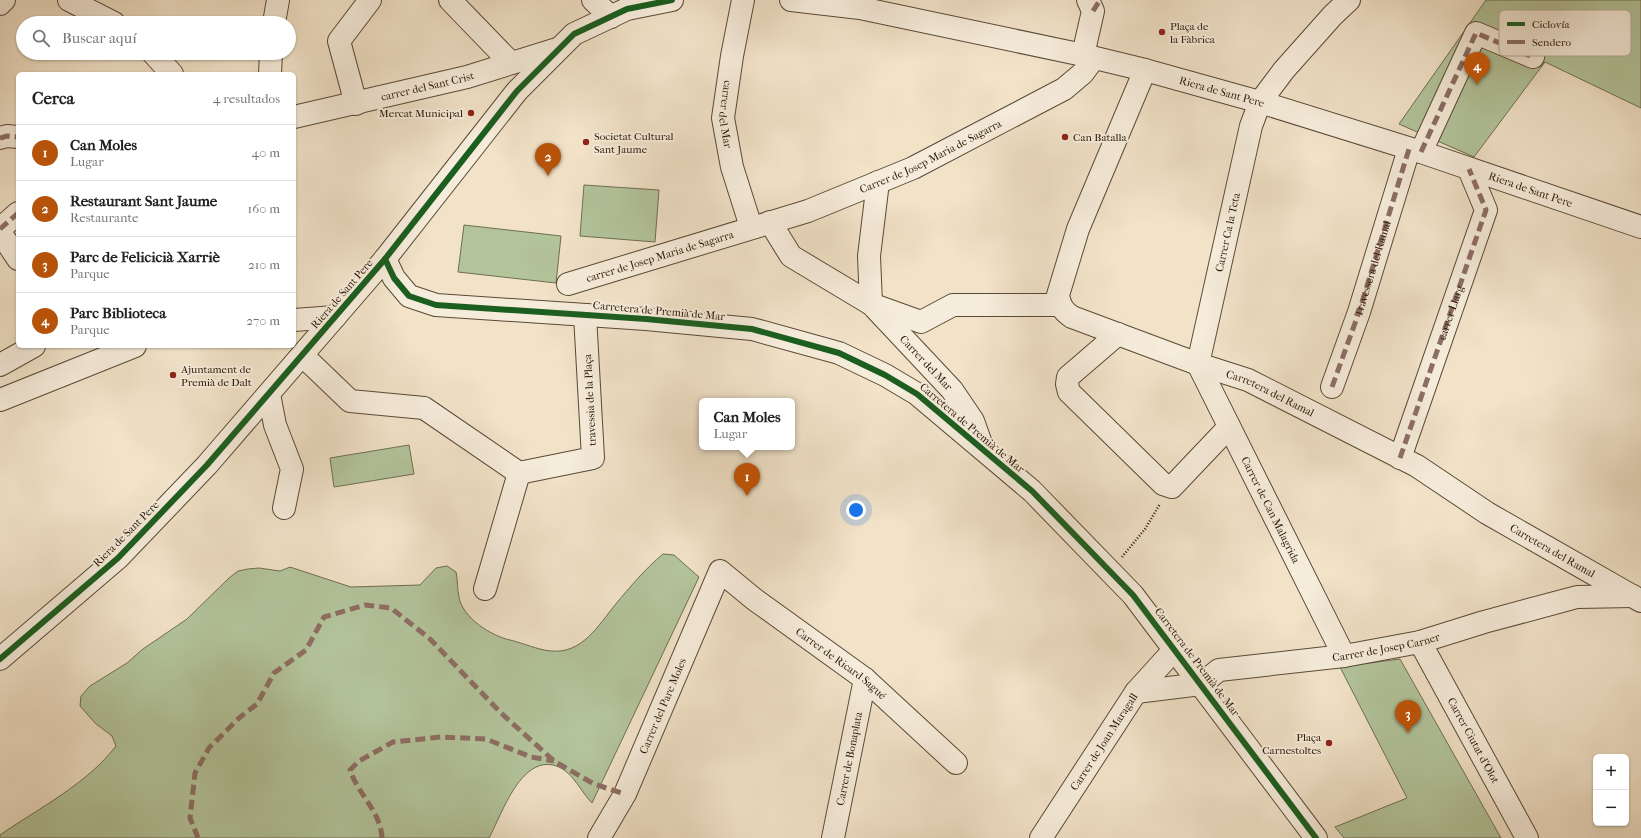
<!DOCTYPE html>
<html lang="es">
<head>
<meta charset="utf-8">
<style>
  :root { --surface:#fff; --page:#f2f2f2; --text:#202124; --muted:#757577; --line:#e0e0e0; --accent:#b45309 }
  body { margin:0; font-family:"IM FELL French Canon",serif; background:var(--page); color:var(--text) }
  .controls { position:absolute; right:12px; bottom:12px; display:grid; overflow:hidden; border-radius:6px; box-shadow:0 1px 3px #0004 }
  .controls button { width:36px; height:36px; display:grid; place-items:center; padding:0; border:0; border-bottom:1px solid var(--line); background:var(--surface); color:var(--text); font:20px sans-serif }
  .you { position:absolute; left:856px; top:510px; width:14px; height:14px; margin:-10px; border:3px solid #fff; border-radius:50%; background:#1a73e8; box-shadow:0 0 0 6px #1a73e833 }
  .badge { display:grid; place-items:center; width:26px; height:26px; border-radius:50%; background:var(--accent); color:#fff; font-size:13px; font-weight:700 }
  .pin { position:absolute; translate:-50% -33px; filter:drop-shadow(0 1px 2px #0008) }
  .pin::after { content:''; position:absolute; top:21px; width:14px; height:12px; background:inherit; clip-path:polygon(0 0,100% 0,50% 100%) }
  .popup { position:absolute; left:699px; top:398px; width:96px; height:52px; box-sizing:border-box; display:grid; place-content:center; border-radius:6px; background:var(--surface); filter:drop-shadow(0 1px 3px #0005); font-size:13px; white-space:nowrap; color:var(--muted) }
  .popup b { font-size:15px; color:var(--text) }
  .popup::after { content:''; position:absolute; left:50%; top:100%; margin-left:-8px; border:8px solid transparent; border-top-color:var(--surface) }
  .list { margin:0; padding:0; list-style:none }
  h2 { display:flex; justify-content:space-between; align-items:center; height:52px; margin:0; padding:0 16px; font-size:17px }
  h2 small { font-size:13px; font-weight:400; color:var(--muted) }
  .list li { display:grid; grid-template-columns:26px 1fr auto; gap:12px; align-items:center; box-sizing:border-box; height:56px; padding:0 16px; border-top:1px solid var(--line) }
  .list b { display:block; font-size:15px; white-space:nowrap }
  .list p { margin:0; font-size:13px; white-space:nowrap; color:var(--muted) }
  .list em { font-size:13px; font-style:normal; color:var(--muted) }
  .icon { flex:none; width:22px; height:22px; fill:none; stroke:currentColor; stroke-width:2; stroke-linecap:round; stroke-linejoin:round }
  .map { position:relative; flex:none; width:1641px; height:838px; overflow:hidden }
  .search { position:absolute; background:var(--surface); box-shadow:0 1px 3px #0004; left:16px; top:16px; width:280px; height:44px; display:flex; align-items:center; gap:10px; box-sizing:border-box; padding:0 14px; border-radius:22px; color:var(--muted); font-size:15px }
  .panel { position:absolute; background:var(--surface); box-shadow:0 1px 3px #0004; left:16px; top:72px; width:280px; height:276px; border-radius:6px }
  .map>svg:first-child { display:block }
  .green { fill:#b3c49b; stroke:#6e6e50 }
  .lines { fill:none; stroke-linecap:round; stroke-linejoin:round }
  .minor-casing { stroke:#5a4a35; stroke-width:24 }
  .path { stroke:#281704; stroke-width:2.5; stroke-dasharray:1 2; stroke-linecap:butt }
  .minor { stroke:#f6ecdb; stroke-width:22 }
  .quiet { stroke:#8d6e63; stroke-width:5; stroke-dasharray:10 5; stroke-linecap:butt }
  .cycleway-casing { stroke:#f6ecdb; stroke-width:8 }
  .cycleway { stroke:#1b5e20; stroke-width:6 }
  .poi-dot { fill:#8f2418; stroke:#f6ecdb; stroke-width:1.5 }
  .labels { text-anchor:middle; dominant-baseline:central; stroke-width:4; stroke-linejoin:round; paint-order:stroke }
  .poi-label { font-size:11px; fill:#281704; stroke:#f6ecdb; text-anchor:start }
  .street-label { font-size:11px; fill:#281704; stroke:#f6ecdb }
  .key { fill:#f6ecdb; stroke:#b8ac9a; stroke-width:1 }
  .key-label { font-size:11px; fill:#281704 }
</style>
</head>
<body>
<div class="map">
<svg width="1641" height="838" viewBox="0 0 1641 838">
  <rect width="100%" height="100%" fill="#f1e2c8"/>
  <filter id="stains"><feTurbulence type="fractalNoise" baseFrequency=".005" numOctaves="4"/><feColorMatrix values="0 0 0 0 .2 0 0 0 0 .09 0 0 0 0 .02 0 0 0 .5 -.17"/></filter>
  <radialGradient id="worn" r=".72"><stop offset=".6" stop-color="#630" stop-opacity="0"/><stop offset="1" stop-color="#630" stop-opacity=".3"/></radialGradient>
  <g class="green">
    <polygon points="1486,0 1641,0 1641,108 1545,62 1474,157 1399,124"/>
    <polygon points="584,185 659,190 655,242 580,236"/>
    <polygon points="464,225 561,236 556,283 458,272"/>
    <polygon points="409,445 414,474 334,487 330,458"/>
    <path d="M 663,554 L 674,555 L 699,577 L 592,803 C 582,793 573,773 559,767 C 522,751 502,814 489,838 L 0,838 L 0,835 C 39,808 87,784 116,746 L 112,736 L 95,723 L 80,706 L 81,696 L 90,686 L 127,663 L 143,649 L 187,619 L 229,578 L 238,571 L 248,569 L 259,568 L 280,571 L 290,567 L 351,587 L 420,585 L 436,568 L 447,566 L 456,572 C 458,580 457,589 459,597 C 462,617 491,636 510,640 C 523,643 538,650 551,651 C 582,654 598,626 615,605 C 630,587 645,569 663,554 Z"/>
    <polygon points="1400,659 1501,838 1344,838 1335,827 1407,798 1340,667"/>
  </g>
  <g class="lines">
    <defs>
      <g id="minor">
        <polyline points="69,0 114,23"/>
        <polyline points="450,0 511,63"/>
        <polyline points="593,0 611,17"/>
        <path id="s1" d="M 743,0 L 732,56 L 723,118 L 732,167 L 751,227"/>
        <path id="s2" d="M 791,0 L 860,8 L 1083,55 L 1145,70 L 1260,102 L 1421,152 L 1641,227"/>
        <polyline points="0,4 4,0"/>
        <polyline points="274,23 278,0"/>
        <polyline points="153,53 172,74"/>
        <polyline points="1083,55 1093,11 1088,0"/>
        <path id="s3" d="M 1145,70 L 1078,229 L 1058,295 C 1060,306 1063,311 1072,317 L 1198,364 L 1248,380 L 1417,466 L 1487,513 L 1641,601"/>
        <polyline points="270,74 271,53"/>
        <polyline points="356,104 339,41 370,0"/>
        <path id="s4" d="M 294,117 L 467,77 L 557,49"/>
        <polyline points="0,138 7,136 18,137"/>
        <polyline points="1421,152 1476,33 1533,57"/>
        <polyline points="770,222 791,256 871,304 921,322 953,305 1060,305"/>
        <polyline points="0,229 18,213"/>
        <polyline points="0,232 18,259"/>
        <polyline points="385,259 394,278 409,296 436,305 646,319 752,329 839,353 885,375 917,394 1032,491 1133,595 1316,838"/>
        <path id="s5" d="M 568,284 L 808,211 L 913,168 L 1064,89 L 1083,73 L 1094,58"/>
        <polyline points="871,304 869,256 878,182"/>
        <path id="s6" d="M 875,308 L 952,390 L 973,421 L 983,449"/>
        <polyline points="294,320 335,317"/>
        <polyline points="1118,334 1068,377 1067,384 1069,392 1163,484 1172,487 1229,427"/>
        <polyline points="302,355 350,401 424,408 519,473"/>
        <path id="s7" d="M 1198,364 L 1251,126 L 1260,102 L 1284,70 L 1333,15 L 1349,0"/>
        <path id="s8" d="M 1198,364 L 1344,656"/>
        <polyline points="0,365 34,346"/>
        <path id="s9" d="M 1332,387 L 1359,312 L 1409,149"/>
        <polyline points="269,394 275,425 292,469 284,508"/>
        <polyline points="0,400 135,346"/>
        <path id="s10" d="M 1400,458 L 1486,210 L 1469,169"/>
        <polyline points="519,473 593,458 585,315"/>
        <polyline points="485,589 519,473"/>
        <path id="s11" d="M 1420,642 L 1527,838"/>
        <polyline points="0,659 118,558 207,465 385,259 517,91 574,34 627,9 672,0"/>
        <path id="s12" d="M 1136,692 L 1201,684 L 1219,670 L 1344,656 L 1420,642 L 1484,622 L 1577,597 L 1633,596"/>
        <path id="s13" d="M 599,838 L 625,794 L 720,571 L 754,599 L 865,679 L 956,763"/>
        <path id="s14" d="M 833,838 L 865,679"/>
        <path id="s15" d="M 1041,838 L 1136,692 L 1174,650"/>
      </g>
    </defs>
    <use href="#minor" class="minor-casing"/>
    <polyline class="path" points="1122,557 1145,529 1160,504"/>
    <use href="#minor" class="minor"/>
    <g class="quiet">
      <polyline points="1093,11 1100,0"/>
      <polyline points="0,138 7,136 18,137"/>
      <polyline points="1421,152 1476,33 1533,57"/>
      <polyline points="0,229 18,213"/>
      <polyline points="1332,387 1359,312 1409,149"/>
      <polyline points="1400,458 1486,210 1469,169"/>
      <polyline points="198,838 190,818 195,773 209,748 239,718 257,704 274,673 306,650 324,617 365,605 391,608 430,639 501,713 554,761 594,784 625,794"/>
      <path d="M 382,838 C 381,812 358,794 350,770 L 359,761 L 393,742 L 441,737 L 486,739 L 531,757 L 554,761"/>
    </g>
    <defs>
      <g id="cycleway">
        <polyline points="385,259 394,278 409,296 436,305 646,319 752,329 839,353 885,375 917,394 1032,491 1133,595 1316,838"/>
        <polyline points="0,659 118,558 207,465 385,259 517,91 574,34 627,9 672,0"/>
      </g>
    </defs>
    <use href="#cycleway" class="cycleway-casing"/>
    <use href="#cycleway" class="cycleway"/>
  </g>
  <g class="poi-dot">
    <circle cx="1162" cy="32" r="4"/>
    <circle cx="471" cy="113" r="4"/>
    <circle cx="1065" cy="137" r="4"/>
    <circle cx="586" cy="142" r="4"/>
    <circle cx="173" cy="375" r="4"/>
    <circle cx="1329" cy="743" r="4"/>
  </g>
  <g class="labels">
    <g class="poi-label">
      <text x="1170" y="26">Plaça de<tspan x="1170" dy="13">la Fàbrica</tspan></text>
      <text x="463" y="113" text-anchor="end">Mercat Municipal</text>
      <text x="594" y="136">Societat Cultural<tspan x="594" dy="13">Sant Jaume</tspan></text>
      <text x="1073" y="137">Can Batalla</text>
      <text x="181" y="369">Ajuntament de<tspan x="181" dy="13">Premià de Dalt</tspan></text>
      <text x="1321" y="737" text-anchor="end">Plaça<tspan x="1321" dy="13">Carnestoltes</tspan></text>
    </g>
    <g class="street-label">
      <text stroke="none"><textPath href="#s4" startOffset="137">carrer del Sant Crist</textPath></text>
      <text stroke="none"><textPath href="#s2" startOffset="441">Riera de Sant Pere</textPath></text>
      <text stroke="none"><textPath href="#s1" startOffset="116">carrer del Mar</textPath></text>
      <text stroke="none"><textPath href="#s5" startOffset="385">Carrer de Josep Maria de Sagarra</textPath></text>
      <text stroke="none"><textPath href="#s2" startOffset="765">Riera de Sant Pere</textPath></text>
      <text stroke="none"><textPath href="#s7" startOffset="135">Carrer Ca la Teta</textPath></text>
      <text stroke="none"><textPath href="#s5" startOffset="96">carrer de Josep Maria de Sagarra</textPath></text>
      <text stroke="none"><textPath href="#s9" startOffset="125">Travessera del Ramal</textPath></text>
      <text transform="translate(342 294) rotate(-49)">Riera de Sant Pere</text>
      <text transform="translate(659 311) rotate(5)">Carretera de Premià de Mar</text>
      <text stroke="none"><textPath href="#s10" startOffset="154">carrer Llarg</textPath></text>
      <text stroke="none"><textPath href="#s6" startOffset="75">Carrer del Mar</textPath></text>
      <text stroke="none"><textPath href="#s3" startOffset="481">Carretera del Ramal</textPath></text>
      <text transform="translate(590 400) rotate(-93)">travessia de la Plaça</text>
      <text transform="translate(972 428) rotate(40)">Carretera de Premià de Mar</text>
      <text stroke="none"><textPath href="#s8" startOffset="163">Carrer de Can Malagrida</textPath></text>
      <text transform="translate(126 534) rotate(-45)">Riera de Sant Pere</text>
      <text stroke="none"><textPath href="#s3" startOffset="805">Carretera del Ramal</textPath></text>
      <text stroke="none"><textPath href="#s12" startOffset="257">Carrer de Josep Carner</textPath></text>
      <text transform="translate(1197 662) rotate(53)">Carretera de Premià de Mar</text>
      <text stroke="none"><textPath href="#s13" startOffset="446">Carrer de Ricard Sagué</textPath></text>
      <text stroke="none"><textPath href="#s13" startOffset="147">Carrer del Pare Moles</textPath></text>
      <text stroke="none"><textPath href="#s11" startOffset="112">Carrer Ciutat d'Olot</textPath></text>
      <text stroke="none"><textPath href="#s15" startOffset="115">Carrer de Joan Maragall</textPath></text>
      <text stroke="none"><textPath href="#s14" startOffset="81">Carrer de Bonaplata</textPath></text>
    </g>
  </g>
  <rect x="1499" y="10" width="132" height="46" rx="6" class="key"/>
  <rect x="1507" y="22" width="18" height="4" fill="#1b5e20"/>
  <rect x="1507" y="40" width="18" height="4" fill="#8d6e63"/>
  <g class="key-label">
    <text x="1532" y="28">Ciclovía</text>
    <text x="1532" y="46">Sendero</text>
  </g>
  <rect width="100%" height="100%" filter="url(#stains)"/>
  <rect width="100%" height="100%" fill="url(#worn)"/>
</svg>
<div class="controls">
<button>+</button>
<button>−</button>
</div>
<div class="you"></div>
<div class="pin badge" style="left:747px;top:496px">1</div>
<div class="popup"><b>Can Moles</b>Lugar</div>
<div class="pin badge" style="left:548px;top:176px">2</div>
<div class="pin badge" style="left:1408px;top:733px">3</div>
<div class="pin badge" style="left:1477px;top:85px">4</div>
<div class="search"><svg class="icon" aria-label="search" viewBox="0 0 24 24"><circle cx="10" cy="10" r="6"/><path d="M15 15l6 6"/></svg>Buscar aquí</div>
<section class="panel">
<h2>Cerca<small>4 resultados</small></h2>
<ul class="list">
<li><span class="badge">1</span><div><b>Can Moles</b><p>Lugar</p></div><em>40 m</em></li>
<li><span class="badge">2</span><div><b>Restaurant Sant Jaume</b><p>Restaurante</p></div><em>160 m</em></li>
<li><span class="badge">3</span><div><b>Parc de Felicicià Xarriè</b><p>Parque</p></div><em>210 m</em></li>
<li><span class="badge">4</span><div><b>Parc Biblioteca</b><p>Parque</p></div><em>270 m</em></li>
</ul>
</section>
</div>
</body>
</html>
